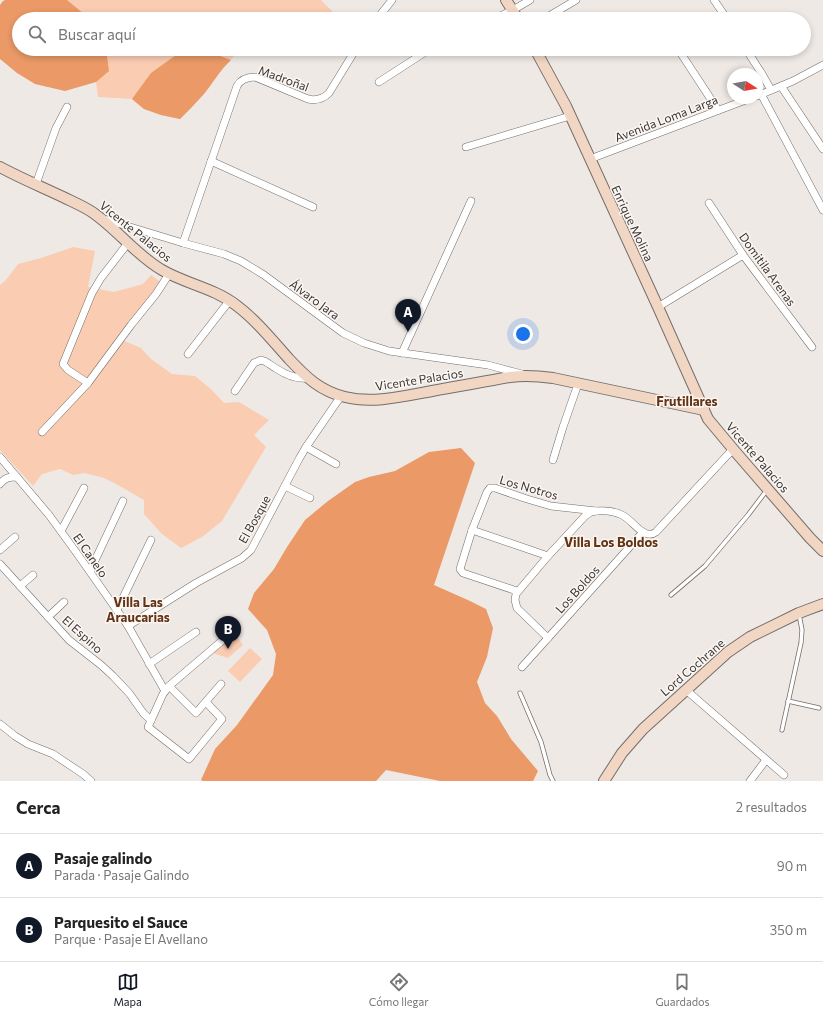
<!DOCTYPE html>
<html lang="es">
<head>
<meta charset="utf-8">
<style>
  :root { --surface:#fff; --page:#f2f2f2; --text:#222; --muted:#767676; --line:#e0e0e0; --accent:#111827 }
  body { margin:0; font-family:Commissioner,sans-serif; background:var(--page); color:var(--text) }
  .compass { position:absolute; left:727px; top:68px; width:36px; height:36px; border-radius:50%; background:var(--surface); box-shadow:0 2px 6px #0003; rotate:101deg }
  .you { position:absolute; left:523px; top:334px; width:14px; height:14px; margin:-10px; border:3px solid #fff; border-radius:50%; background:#1a73e8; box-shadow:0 0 0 6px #1a73e833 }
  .badge { display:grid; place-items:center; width:26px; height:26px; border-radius:50%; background:var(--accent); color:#fff; font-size:13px; font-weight:700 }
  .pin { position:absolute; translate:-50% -33px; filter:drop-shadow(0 1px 2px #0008) }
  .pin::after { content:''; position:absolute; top:21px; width:14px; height:12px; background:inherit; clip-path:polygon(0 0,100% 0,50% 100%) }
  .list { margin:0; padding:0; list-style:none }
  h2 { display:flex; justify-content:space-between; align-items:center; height:52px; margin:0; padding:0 16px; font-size:17px }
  h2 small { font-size:13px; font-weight:400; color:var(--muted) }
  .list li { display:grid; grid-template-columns:26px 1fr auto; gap:12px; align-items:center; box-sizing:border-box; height:64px; padding:0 16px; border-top:1px solid var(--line) }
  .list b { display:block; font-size:15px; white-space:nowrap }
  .list p { margin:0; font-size:13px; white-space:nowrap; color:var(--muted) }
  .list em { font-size:13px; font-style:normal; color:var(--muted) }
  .icon { flex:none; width:22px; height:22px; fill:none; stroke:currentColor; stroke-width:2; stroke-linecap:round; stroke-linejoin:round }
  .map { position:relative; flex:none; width:823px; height:781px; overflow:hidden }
  .search { position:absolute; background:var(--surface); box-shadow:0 2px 6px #0003; left:12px; right:12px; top:12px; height:44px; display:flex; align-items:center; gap:10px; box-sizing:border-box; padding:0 14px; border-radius:22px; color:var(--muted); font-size:15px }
  .sheet { height:180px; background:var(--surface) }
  nav { display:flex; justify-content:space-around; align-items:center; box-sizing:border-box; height:56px; border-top:1px solid var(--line); background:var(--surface); font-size:11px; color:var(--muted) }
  nav a { display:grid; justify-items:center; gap:2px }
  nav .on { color:var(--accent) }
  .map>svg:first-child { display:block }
  .green { fill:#faccb1 }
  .forest { fill:#ea9967 }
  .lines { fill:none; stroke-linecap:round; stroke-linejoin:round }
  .lane-casing { stroke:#746e6b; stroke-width:5 }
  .street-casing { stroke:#746e6b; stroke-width:8 }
  .secondary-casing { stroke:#746e6b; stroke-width:12 }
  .lane { stroke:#fff; stroke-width:3.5 }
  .street { stroke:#fff; stroke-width:7 }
  .secondary { stroke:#f2d6c4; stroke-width:10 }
  .labels { text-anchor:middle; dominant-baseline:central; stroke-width:3; stroke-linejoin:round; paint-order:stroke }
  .street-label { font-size:12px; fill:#373533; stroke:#fcf6f3 }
  .neighbourhood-label { font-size:13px; font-weight:bold; fill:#623314; stroke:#fcf6f3 }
</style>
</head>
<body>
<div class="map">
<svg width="823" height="781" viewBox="0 0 823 781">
  <rect width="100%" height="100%" fill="#efe9e5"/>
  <g class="green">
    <polygon points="42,0 321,0 334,13 325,19 288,19 278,13 272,19 75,19"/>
    <path d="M 95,49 L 241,49 C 235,56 227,62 222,69 C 208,87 197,103 180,119 L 161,115 L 144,109 L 132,99 L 98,97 L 96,82 L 98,57 Z"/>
    <polygon points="73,247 95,251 88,287 114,292 143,284 151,275 162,283 122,340 141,348 151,359 172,374 195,376 212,390 224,403 239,402 269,420 254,435 266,447 222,521 202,537 181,548 162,534 144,514 144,500 116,484 104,478 85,473 73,475 60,469 42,474 33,486 0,450 0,285 6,280 18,264 41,258"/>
    <polygon points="235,634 243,645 228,658 213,653"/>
    <polygon points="250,648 262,659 240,682 228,671"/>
  </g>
  <g class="forest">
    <polygon points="5,0 67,0 90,19 19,19 19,49 106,49 109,71 96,82 65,91 35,84 17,73 0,59 0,5 3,1"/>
    <path d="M 206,51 L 231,60 C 220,70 213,83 204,94 C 196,103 188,111 180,119 L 161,115 L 144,109 L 132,99 L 151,73 L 176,55 Z"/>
    <polygon points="461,448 475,463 434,585 470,601 486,609 493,628 487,657 477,682 485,703 497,716 511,739 538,771 533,781 440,781 386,770 376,781 203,781 201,780 215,749 237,725 273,675 276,654 267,630 248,609 254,593 274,569 287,547 305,520 328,501 355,482 369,477 395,471 429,452"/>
  </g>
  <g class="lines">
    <defs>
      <g id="lane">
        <polyline points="671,595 705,566 748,515 767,490"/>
        <polyline points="520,693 541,742 550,775 553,781"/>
        <polyline points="788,701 819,708"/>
        <polyline points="782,730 801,643 802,630 799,614"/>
      </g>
      <g id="street">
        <polyline points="714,0 727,19"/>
        <polyline points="377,19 392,0"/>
        <polyline points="494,19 513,10 530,0"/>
        <polyline points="544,19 576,0"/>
        <polyline points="678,49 718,110"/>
        <polyline points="746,49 762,74 771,90"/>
        <polyline points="379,82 430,49"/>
        <polyline points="781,86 823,149"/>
        <polyline points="761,94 823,210"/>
        <polyline points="757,96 793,81 823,65"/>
        <polyline points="466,147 570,116"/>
        <polyline points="590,159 751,98"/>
        <polyline points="211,161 313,207"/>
        <polyline points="36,184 56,128 67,107"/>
        <polyline points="709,203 743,255 812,347"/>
        <polyline points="104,219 183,243 224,254 241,261 264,275 343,333 364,343 389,351 488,365 522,374"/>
        <path d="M 183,243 L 237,86 C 241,79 247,77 255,77 L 308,99 C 317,101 323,99 329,93 L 356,49"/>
        <polyline points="658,307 743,255"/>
        <polyline points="402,353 471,201"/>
        <polyline points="188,354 230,300"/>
        <polyline points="88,383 68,370 63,364 92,293 101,278 128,243"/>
        <path d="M 235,391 L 254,363 L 261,360 C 267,361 271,366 277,369 C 286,375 297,379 307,378"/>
        <polyline points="42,432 88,383 131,325 156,294 169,274"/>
        <polyline points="306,447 336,464"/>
        <polyline points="0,457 49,515 76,552 128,626 165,691"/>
        <polyline points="553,460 563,427 578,384"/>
        <path d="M 0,484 C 5,477 10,477 17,477"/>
        <polyline points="285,486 310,498"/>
        <polyline points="472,530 548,556"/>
        <polyline points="61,531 84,488"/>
        <polyline points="0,550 15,537"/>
        <polyline points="0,564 69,640 101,665 113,676 129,693 144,714 151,720"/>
        <polyline points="90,571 123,501"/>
        <polyline points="20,586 33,575"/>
        <path d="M 517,591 L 463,573 L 460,569 L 472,530 L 487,492 L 490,488 L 495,488 L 527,499 L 551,506 L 596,511 C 605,510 614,511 622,515 C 634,521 644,541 656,532 L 733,449"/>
        <polyline points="117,610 151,540"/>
        <polyline points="48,617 64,602"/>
        <polyline points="128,626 196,583 242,558 251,550 299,459 306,447 341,396"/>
        <polyline points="548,638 517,608 515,600 516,594 548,556 585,516 591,512 596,511"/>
        <polyline points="149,664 196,632"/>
        <polyline points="522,667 643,532"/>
        <polyline points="169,686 196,713 221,684"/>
        <polyline points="686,690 784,775"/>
        <polyline points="206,702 222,719 189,759 148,727 163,694 169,686 237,628"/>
        <polyline points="0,724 15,736 28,744 53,754 83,774 91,781"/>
        <polyline points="750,781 766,760"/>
      </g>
      <g id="secondary">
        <polyline points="506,0 518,19"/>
        <polyline points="535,49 566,106 658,307 708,419 733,449 810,538 823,551"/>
        <path d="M 0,167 C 20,178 42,187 63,197 C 73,202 83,206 92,212 C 117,229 136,255 162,270 C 186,284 214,288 236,305 C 256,320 272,340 289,359 C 306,377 320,391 345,397 C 374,404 404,396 432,391 C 458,386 484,382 510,377 C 525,375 538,376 553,378 L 704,410"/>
        <polyline points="604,781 622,753 643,729 728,652 750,637 799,613 823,604"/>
      </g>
    </defs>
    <use href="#lane" class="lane-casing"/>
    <use href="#street" class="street-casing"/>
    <use href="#secondary" class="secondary-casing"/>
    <use href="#lane" class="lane"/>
    <use href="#street" class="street"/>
    <use href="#secondary" class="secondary"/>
  </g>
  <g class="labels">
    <g class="street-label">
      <text transform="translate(284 78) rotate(20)">Madroñal</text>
      <text transform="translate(666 118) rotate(-21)">Avenida Loma Larga</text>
      <text transform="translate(633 223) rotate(65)">Enrique Molina</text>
      <text transform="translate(136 231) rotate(39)">Vicente Palacios</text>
      <text transform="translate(768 269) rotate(54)">Domitila Arenas</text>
      <text transform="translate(315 299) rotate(36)">Álvaro Jara</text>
      <text transform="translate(419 379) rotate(-9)">Vicente Palacios</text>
      <text transform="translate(758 457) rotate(49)">Vicente Palacios</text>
      <text transform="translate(529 487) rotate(16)">Los Notros</text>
      <text transform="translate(254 519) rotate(-61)">El Bosque</text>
      <text transform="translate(91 555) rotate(55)">El Canelo</text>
      <text transform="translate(577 589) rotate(-48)">Los Boldos</text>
      <text transform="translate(83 634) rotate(42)">El Espino</text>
      <text transform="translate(692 667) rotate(-41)">Lord Cochrane</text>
    </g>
    <g class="neighbourhood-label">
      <text x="687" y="401">Frutillares</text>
      <text x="611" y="542">Villa Los Boldos</text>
      <text x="138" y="602">Villa Las<tspan x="138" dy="15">Araucarias</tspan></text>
    </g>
  </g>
</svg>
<svg class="compass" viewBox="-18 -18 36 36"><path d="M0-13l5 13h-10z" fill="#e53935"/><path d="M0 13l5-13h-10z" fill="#767676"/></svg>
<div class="you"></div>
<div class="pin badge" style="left:408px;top:332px">A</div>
<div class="pin badge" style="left:228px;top:649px">B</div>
<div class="search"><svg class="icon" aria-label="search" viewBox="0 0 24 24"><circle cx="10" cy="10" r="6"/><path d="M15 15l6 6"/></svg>Buscar aquí</div>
</div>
<section class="sheet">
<h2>Cerca<small>2 resultados</small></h2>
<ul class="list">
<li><span class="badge">A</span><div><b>Pasaje galindo</b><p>Parada · Pasaje Galindo</p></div><em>90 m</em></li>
<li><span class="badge">B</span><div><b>Parquesito el Sauce</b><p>Parque · Pasaje El Avellano</p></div><em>350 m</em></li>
</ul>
</section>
<nav>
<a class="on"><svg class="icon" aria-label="map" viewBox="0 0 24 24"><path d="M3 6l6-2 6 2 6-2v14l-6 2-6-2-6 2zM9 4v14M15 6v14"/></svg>Mapa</a>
<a><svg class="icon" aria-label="directions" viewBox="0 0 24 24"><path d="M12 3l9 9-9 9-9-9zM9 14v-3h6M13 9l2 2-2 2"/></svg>Cómo llegar</a>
<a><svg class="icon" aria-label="saved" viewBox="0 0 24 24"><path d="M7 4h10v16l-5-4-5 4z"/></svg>Guardados</a>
</nav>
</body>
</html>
